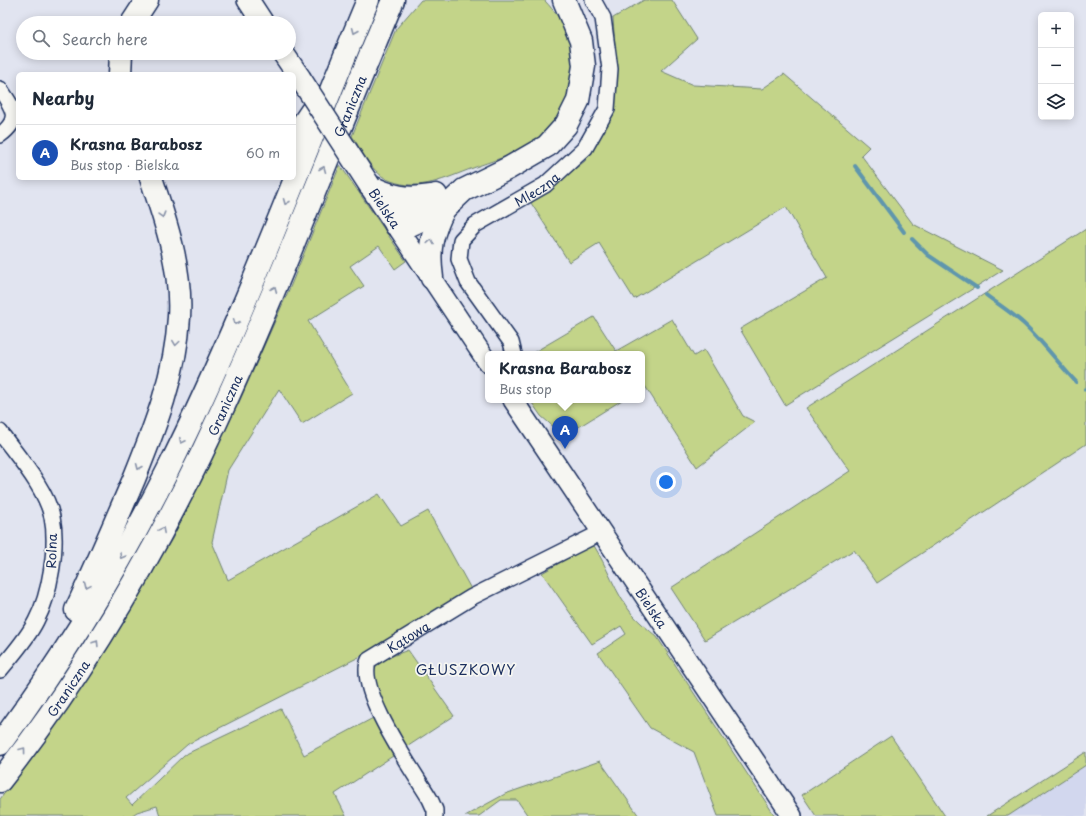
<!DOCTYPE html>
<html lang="en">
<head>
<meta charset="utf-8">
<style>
  :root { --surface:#fff; --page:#f6f6f7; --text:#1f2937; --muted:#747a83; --line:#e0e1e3; --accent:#2563eb }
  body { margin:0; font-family:"Playpen Sans",sans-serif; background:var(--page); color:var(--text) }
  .controls { position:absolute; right:12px; top:12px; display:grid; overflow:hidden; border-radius:6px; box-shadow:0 2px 10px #0003 }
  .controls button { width:36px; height:36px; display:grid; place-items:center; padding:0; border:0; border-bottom:1px solid var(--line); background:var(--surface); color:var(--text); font:20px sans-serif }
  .you { position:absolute; left:666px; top:482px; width:14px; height:14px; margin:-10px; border:3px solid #fff; border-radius:50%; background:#1a73e8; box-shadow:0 0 0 6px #1a73e833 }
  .badge { display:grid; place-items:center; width:26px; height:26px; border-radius:50%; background:var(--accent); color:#fff; font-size:13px; font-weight:700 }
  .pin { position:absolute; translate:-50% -33px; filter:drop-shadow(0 1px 2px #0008) }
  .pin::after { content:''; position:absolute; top:21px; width:14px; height:12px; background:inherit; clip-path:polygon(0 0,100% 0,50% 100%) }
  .popup { position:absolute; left:485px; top:351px; width:160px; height:52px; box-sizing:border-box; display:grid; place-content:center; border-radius:6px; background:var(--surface); filter:drop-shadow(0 1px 3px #0005); font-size:13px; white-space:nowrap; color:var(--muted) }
  .popup b { font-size:15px; color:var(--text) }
  .popup::after { content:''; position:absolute; left:50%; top:100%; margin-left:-8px; border:8px solid transparent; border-top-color:var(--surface) }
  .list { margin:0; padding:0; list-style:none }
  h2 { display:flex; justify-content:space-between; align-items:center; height:52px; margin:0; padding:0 16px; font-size:17px }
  h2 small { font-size:13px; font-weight:400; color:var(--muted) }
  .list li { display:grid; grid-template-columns:26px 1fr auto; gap:12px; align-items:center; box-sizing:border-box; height:56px; padding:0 16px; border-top:1px solid var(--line) }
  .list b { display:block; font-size:15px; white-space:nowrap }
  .list p { margin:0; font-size:13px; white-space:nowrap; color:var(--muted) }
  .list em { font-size:13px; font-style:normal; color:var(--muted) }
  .icon { flex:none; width:22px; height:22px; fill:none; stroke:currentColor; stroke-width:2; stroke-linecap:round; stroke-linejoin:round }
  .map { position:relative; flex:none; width:1086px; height:816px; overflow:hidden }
  .search { position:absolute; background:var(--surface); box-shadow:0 2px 10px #0003; left:16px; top:16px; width:280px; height:44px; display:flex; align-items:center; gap:10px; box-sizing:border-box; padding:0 14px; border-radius:22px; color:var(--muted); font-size:15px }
  .panel { position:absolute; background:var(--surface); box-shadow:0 2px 10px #0003; left:16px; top:72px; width:280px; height:108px; border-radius:6px }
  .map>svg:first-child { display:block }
  .built { fill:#d2d7ee }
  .green { fill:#c3d489; stroke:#6f8274 }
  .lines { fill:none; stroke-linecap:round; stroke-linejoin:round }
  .stream { stroke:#5e96ad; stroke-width:4 }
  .minor-casing { stroke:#1b2f5e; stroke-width:18 }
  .tertiary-casing { stroke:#1b2f5e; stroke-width:22 }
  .secondary-casing { stroke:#1b2f5e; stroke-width:24 }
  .motorway-casing { stroke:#1b2f5e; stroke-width:25 }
  .minor { stroke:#f6f6f2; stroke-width:15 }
  .tertiary { stroke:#f6f6f2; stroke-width:19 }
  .secondary { stroke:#f6f6f2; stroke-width:21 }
  .motorway { stroke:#f6f6f2; stroke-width:22 }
  .secondary-bridge-casing { stroke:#1b2f5e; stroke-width:24; stroke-linecap:butt }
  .secondary-bridge { stroke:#f6f6f2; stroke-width:21 }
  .oneway { stroke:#8892a8 }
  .labels { text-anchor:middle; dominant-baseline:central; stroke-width:3.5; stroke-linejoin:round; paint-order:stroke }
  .street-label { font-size:13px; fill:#1b2f5e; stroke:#f6f6f2 }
  .neighbourhood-label { font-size:14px; letter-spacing:1px; fill:#1b2f5e; stroke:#f6f6f2 }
</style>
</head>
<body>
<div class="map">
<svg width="1086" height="816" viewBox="0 0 1086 816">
  <rect width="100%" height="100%" fill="#e1e4f0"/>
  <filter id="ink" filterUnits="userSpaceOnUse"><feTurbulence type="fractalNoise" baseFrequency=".025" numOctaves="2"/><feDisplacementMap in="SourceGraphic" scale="8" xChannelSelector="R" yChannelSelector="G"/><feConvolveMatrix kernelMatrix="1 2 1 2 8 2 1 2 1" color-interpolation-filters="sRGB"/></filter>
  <g filter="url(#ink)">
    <polygon class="built" points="1086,765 1086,816 1008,816"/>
    <g class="green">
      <path d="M 421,0 L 544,0 C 590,46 581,109 529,145 C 517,154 488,162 473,168 C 446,178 420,192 391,181 C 372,174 363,152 352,136 L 396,29 Z"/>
      <polygon points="644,0 672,0 697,39 661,71 693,85 762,89 784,74 869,147 861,155 913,224 1003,270 785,405 740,329 827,278 786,207 634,299 599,243 569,262 531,203 585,161 613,112 616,61 613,18"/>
      <polygon points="340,165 406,261 395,269 379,246 350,266 364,286 308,321 352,393 302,424 279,389 228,470 212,542 228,580 379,494 401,526 428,511 471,589 359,657 188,744 126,798 132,805 184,755 281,709 304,755 375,717 361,668 408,650 454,716 335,794 346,816 160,816 157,806 137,812 131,816 0,816 0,799 19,775 91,670 172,539 240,400 291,285"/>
      <polygon points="1086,229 1086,444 877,583 854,550 705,640 671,588 850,471 806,408"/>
      <polygon points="594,317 616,351 672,319 694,356 704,350 743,416 755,422 697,467 645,386 642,388 642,354 531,354"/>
      <polygon points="530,400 622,400 564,436 541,416"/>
      <path d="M 593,544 C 607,566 615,593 632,614 C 639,622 649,630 657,637 L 775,816 L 718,816 L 694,752 L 650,728 L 598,653 L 626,634 L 621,626 L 592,644 L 542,573 Z"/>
      <polygon points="891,736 945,816 816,816 802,795"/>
      <polygon points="1086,752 1086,765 1008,816 987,816"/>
      <polygon points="600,761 639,816 528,816 517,800 501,800 479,816 465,816 505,794"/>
    </g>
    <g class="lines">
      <g class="stream">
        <polyline points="855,166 904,232"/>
        <polyline points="912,239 928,255 977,288"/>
        <path d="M 986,295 C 999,305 1012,313 1024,324 C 1043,342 1058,363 1076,382"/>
        <polyline points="1085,389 1086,390"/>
      </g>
      <defs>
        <g id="minor">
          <path d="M 0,89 C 13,108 22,119 0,135"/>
          <path id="s1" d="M 514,354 L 511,342 L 468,282 L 459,259 L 461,240 L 475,225 L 545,185 L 585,148 L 607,109 L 610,69 L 603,18 L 593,0"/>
          <path d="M 0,432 C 17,456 46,488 52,517 C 58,546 50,595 36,621 C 27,639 13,654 0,670"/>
          <path id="s2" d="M 435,816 L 435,810 L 430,799 C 414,772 355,689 369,660 L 472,597 L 602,532"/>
        </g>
        <g id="tertiary">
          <polyline points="396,225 488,363"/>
          <path id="s3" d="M 513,400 L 792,816"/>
        </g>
        <g id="secondary">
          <polyline points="248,0 263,23"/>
          <polyline points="283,53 300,78"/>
          <polyline points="370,186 396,225"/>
        </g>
        <g id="motorway">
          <polyline points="132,23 147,0"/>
          <polyline points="120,74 121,53"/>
          <polyline points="294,137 313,109"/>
          <path d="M 370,186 C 391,197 407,200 430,196"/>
          <polyline points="436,195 401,214 396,225 408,226 444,209 464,190 509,168 547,146 566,125 578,101 584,66 581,41 564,0"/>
          <path d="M 432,278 C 428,249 431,235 444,209"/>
          <path d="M 76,610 C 96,567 115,523 134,479 C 155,427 176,374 179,317 C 182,270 166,222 151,178"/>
          <path d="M 0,744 C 64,657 120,566 168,470 C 244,318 302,157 368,0"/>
          <path id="s4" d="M 0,781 C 79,681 145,570 201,455 C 272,306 329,151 393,0"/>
        </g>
      </defs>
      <use href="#minor" class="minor-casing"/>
      <use href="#tertiary" class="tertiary-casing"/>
      <use href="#secondary" class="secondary-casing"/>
      <use href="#motorway" class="motorway-casing"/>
      <use href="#minor" class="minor"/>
      <use href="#tertiary" class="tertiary"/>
      <use href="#secondary" class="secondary"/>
      <use href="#motorway" class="motorway"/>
      <defs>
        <polyline id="secondary-bridge" points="300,78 370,186"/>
      </defs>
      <use href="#secondary-bridge" class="secondary-bridge-casing"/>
      <use href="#secondary-bridge" class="secondary-bridge"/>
    </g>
    <defs><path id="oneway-chevron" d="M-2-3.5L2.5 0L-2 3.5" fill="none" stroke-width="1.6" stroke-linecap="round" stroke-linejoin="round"/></defs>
    <g class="oneway">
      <use href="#oneway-chevron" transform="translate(355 31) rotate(113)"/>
      <use href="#oneway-chevron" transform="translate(323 169) rotate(-68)"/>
      <use href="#oneway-chevron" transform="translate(286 202) rotate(112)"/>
      <use href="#oneway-chevron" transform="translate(162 215) rotate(74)"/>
      <use href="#oneway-chevron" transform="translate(431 242) rotate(-80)"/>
      <use href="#oneway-chevron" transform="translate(274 289) rotate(-67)"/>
      <use href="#oneway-chevron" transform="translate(236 322) rotate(113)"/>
      <use href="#oneway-chevron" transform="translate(176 343) rotate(98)"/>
      <use href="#oneway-chevron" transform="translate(182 441) rotate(116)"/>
      <use href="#oneway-chevron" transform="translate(139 467) rotate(113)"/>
      <use href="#oneway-chevron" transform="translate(162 530) rotate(-62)"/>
      <use href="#oneway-chevron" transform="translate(122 556) rotate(120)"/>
      <use href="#oneway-chevron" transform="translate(87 586) rotate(114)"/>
      <use href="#oneway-chevron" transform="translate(96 643) rotate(-58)"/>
      <use href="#oneway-chevron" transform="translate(23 750) rotate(-53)"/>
    </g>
  </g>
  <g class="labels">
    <g class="street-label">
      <text stroke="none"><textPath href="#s4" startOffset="763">Graniczna</textPath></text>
      <text stroke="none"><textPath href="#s1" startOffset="222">Mleczna</textPath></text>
      <text transform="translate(385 208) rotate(56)">Bielska</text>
      <text stroke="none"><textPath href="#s4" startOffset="439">Graniczna</textPath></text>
      <text transform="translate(51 551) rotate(-88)">Rolna</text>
      <text stroke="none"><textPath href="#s3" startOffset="250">Bielska</textPath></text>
      <text stroke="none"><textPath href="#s2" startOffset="219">Kątowa</textPath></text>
      <text stroke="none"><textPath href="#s4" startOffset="115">Graniczna</textPath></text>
    </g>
    <g class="neighbourhood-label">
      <text x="466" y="669">GŁUSZKOWY</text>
    </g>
  </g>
</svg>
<div class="controls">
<button>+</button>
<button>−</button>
<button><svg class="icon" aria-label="layers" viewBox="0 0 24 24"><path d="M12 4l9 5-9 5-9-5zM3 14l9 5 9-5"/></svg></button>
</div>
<div class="you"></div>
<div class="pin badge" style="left:565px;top:449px;background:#1a4fb4">A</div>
<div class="popup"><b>Krasna Barabosz</b>Bus stop</div>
<div class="search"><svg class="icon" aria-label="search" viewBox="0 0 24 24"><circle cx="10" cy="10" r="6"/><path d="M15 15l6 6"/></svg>Search here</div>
<section class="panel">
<h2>Nearby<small></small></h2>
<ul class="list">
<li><span class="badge" style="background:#1a4fb4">A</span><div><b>Krasna Barabosz</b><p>Bus stop · Bielska</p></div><em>60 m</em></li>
</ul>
</section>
</div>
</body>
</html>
